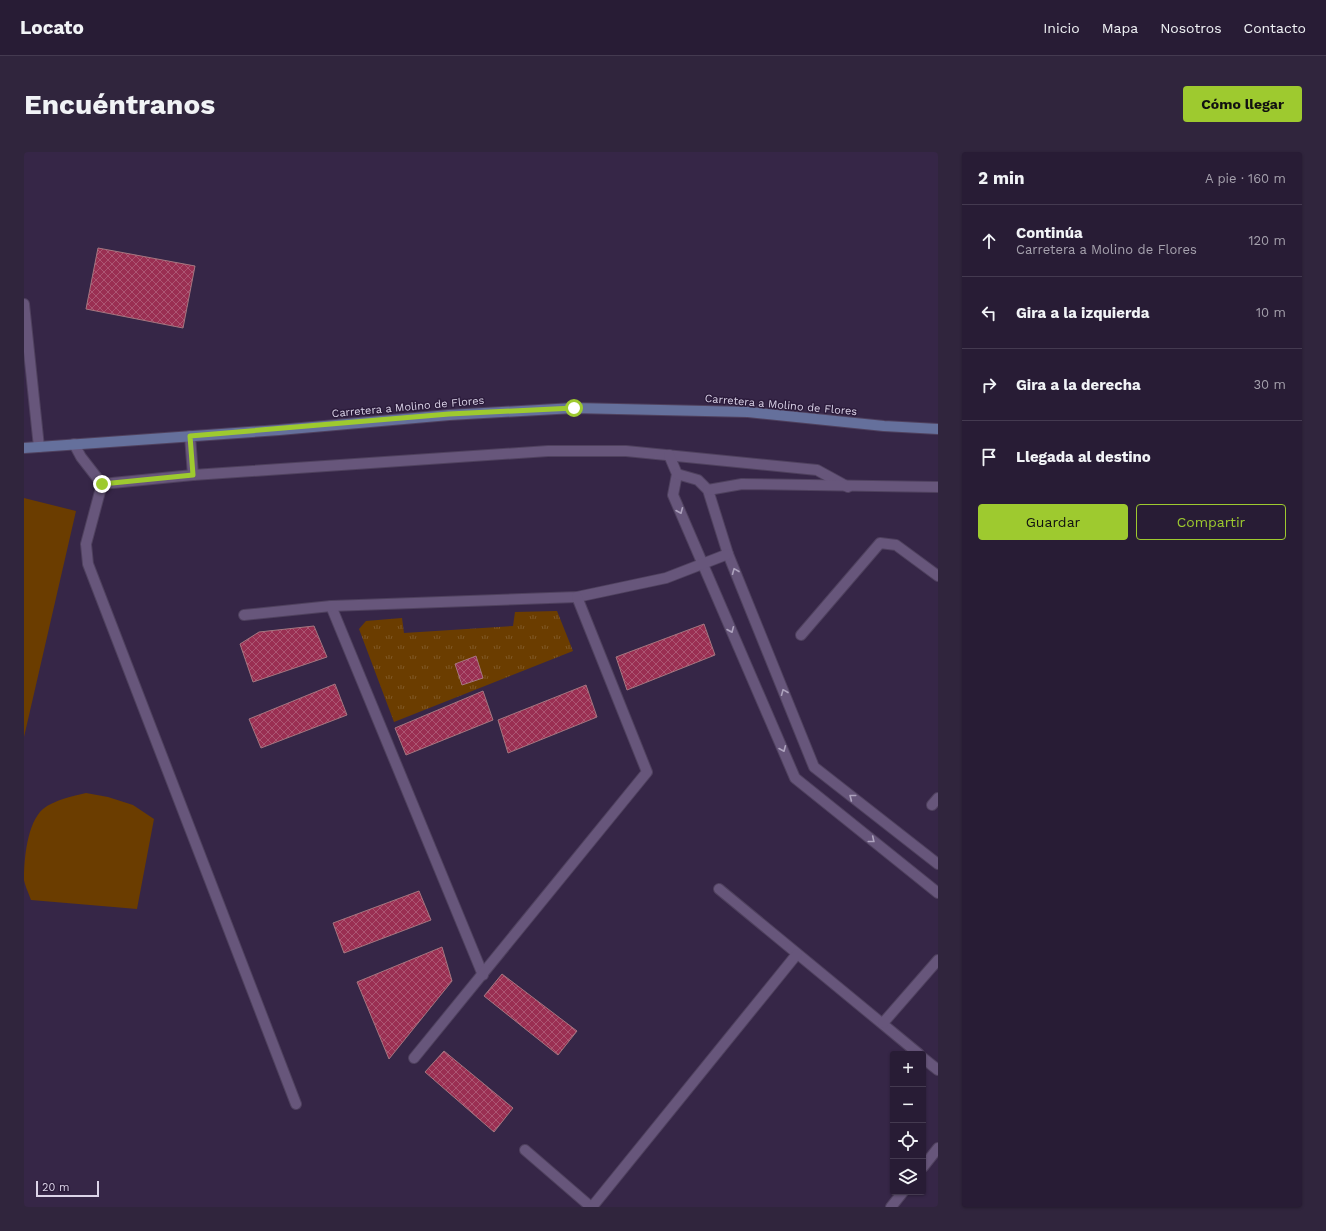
<!DOCTYPE html>
<html lang="es">
<head>
<meta charset="utf-8">
<style>
  :root { --surface:#281c35; --page:#30253d; --text:#f1f3f6; --muted:#a5a1ad; --line:#443a50; --accent:#9eca2f }
  body { margin:0; font-family:"Work Sans",sans-serif; background:var(--page); color:var(--text) }
  .controls { position:absolute; right:12px; bottom:12px; display:grid; overflow:hidden; border-radius:4px; box-shadow:0 1px 3px #0004 }
  .controls button { width:36px; height:36px; display:grid; place-items:center; padding:0; border:0; border-bottom:1px solid var(--line); background:var(--surface); color:var(--text); font:20px sans-serif }
  .scale { position:absolute; left:12px; bottom:10px; width:63px; box-sizing:border-box; padding-left:4px; border:2px solid #dcd4e9; border-top:0; font-size:11px; line-height:14px; white-space:nowrap; color:#dcd4e9; -webkit-text-stroke:3px #2c1c3c; paint-order:stroke }
  .stop { position:absolute; width:12px; height:12px; margin:-9px; border:3px solid #9eca2f; border-radius:50%; background:#fff }
  .stop.end { background:#9eca2f; border-color:#fff; box-shadow:0 1px 4px #0008 }
  .list { margin:0; padding:0; list-style:none }
  h2 { display:flex; justify-content:space-between; align-items:center; height:52px; margin:0; padding:0 16px; font-size:17px }
  h2 small { font-size:13px; font-weight:400; color:var(--muted) }
  .list li { display:grid; grid-template-columns:26px 1fr auto; gap:12px; align-items:center; box-sizing:border-box; height:72px; padding:0 16px; border-top:1px solid var(--line) }
  .list b { display:block; font-size:15px; white-space:nowrap }
  .list p { margin:0; font-size:13px; white-space:nowrap; color:var(--muted) }
  .list em { font-size:13px; font-style:normal; color:var(--muted) }
  .actions { display:flex; gap:8px; padding:12px 16px }
  .actions a { flex:1; padding:9px 0; border:1px solid var(--accent); border-radius:4px; text-align:center; font-size:14px; color:var(--accent) }
  .actions .main { background:var(--accent); color:#111 }
  .icon { flex:none; width:22px; height:22px; fill:none; stroke:currentColor; stroke-width:2; stroke-linecap:round; stroke-linejoin:round }
  .map { position:relative; flex:none; width:914px; height:1055px; overflow:hidden; border-radius:4px }
  header { display:flex; align-items:center; gap:24px; box-sizing:border-box; height:56px; padding:0 20px; background:var(--surface); border-bottom:1px solid var(--line) }
  header strong { font-size:19px }
  nav { display:flex; gap:22px; margin-inline-start:auto; font-size:14px }
  .intro { display:flex; align-items:center; justify-content:space-between; box-sizing:border-box; height:96px; padding:0 24px }
  h1 { margin:0; font-size:28px }
  .button { padding:10px 18px; border-radius:4px; background:var(--accent); color:#111; font-size:14px; font-weight:700 }
  main { display:flex; gap:24px; padding:0 24px }
  aside { flex:1; background:var(--surface); border-radius:4px; box-shadow:0 1px 3px #0004 }
  .map>svg:first-child { display:block }
  .grass { fill:url(#grass-tufts) }
  .pitch { fill:#6b3d00 }
  .building { fill:url(#building-cross-hatch); stroke:#a57680 }
  .lines { fill:none; stroke-linecap:round; stroke-linejoin:round }
  .lane-casing { stroke:#4f415e; stroke-width:12 }
  .street-casing { stroke:#4f415e; stroke-width:12 }
  .secondary-casing { stroke:#4f415e; stroke-width:12 }
  .lane { stroke:#67567b; stroke-width:10 }
  .street { stroke:#67567b; stroke-width:10 }
  .secondary { stroke:#65709c; stroke-width:10 }
  .oneway { stroke:#ada2bd }
  .route { stroke:#9eca2f; stroke-width:5 }
  .labels { text-anchor:middle; dominant-baseline:central; stroke-width:3; stroke-linejoin:round; paint-order:stroke }
  .street-label { font-size:11px; fill:#dcd4e9; stroke:#2c1c3c }
</style>
</head>
<body>
<header>
<strong>Locato</strong>
<nav><a>Inicio</a><a>Mapa</a><a>Nosotros</a><a>Contacto</a></nav>
</header>
<div class="intro"><h1>Encuéntranos</h1><a class="button">Cómo llegar</a></div>
<main>
<div class="map">
<svg width="914" height="1055" viewBox="0 0 914 1055">
  <defs>
    <pattern id="grass-tufts" width="24" height="20" patternUnits="userSpaceOnUse"><rect width="24" height="20" fill="#6b3d00"/><path d="M3 7l-1-3M5 7V3M7 7l1-3M15 17l-1-3M17 17v-4M19 17l1-3" fill="none" stroke="#805825"/></pattern>
    <pattern id="building-cross-hatch" width="8" height="8" patternUnits="userSpaceOnUse"><rect width="8" height="8" fill="#9a2f52"/><path d="M0 0l8 8M0 8l8-8" fill="none" stroke="#ac5673"/></pattern>
  </defs>
  <rect width="100%" height="100%" fill="#362647"/>
  <polygon class="grass" points="533,459 549,499 370,570 335,477 342,469 378,466 380,481 489,474 491,460"/>
  <g class="pitch">
    <polygon points="0,346 52,359 0,585"/>
    <path d="M 62,641 L 84,645 L 109,653 L 130,667 L 113,757 L 7,748 C 5,742 1,734 0,728 C 0,707 3,671 19,657 C 30,648 49,644 62,641 Z"/>
  </g>
  <g class="building">
    <polygon points="74,96 171,114 159,176 62,157"/>
    <polygon points="680,472 691,503 603,538 592,505"/>
    <polygon points="290,474 303,505 229,530 216,492 235,480"/>
    <polygon points="452,504 459,526 438,533 431,512"/>
    <polygon points="311,532 323,563 237,596 225,567"/>
    <polygon points="562,533 573,565 484,601 474,568"/>
    <polygon points="459,539 469,568 382,603 371,576"/>
    <polygon points="395,739 407,768 320,801 309,771"/>
    <polygon points="418,795 428,829 365,907 333,830"/>
    <polygon points="478,822 553,879 534,903 460,844"/>
    <polygon points="420,899 489,956 470,980 401,920"/>
  </g>
  <g class="lines">
    <defs>
      <g id="lane">
        <polyline points="0,152 15,295"/>
        <polyline points="78,332 62,392 64,412 272,952"/>
      </g>
      <g id="street">
        <polyline points="166,284 169,323"/>
        <polyline points="50,292 57,305 78,332 169,323 524,299 602,299 793,318 824,335"/>
        <polyline points="645,303 653,322 649,343 771,626 914,741"/>
        <polyline points="653,322 674,328 684,338 704,402 790,615 914,712"/>
        <polyline points="684,338 718,332 914,335"/>
        <polyline points="307,454 459,823"/>
        <polyline points="220,463 307,454 553,445 642,426 704,402"/>
        <polyline points="777,483 856,391 872,393 914,424"/>
        <polyline points="908,653 914,646"/>
        <polyline points="695,737 895,902"/>
        <polyline points="859,871 914,808"/>
        <polyline points="390,906 623,620 553,445"/>
        <polyline points="899,906 914,918"/>
        <polyline points="501,998 567,1055"/>
        <polyline points="899,1015 914,996"/>
        <polyline points="568,1055 773,802"/>
        <polyline points="867,1055 879,1040"/>
      </g>
      <polyline id="secondary" points="0,296 255,278 425,263 550,256 724,260 860,274 914,277"/>
    </defs>
    <use href="#lane" class="lane-casing"/>
    <use href="#street" class="street-casing"/>
    <use href="#secondary" class="secondary-casing"/>
    <use href="#lane" class="lane"/>
    <use href="#street" class="street"/>
    <use href="#secondary" class="secondary"/>
  </g>
  <defs><path id="oneway-chevron" d="M-2-3.5L2.5 0L-2 3.5" fill="none" stroke-width="1.6" stroke-linecap="round" stroke-linejoin="round"/></defs>
  <g class="oneway">
    <use href="#oneway-chevron" transform="translate(656 359) rotate(67)"/>
    <use href="#oneway-chevron" transform="translate(711 419) rotate(-112)"/>
    <use href="#oneway-chevron" transform="translate(707 478) rotate(67)"/>
    <use href="#oneway-chevron" transform="translate(760 540) rotate(-112)"/>
    <use href="#oneway-chevron" transform="translate(759 597) rotate(67)"/>
    <use href="#oneway-chevron" transform="translate(828 645) rotate(-142)"/>
    <use href="#oneway-chevron" transform="translate(848 688) rotate(39)"/>
  </g>
  <g class="lines">
    <polyline class="route" points="78,332 169,323 166,284 425,262 550,256"/>
  </g>
  <g class="labels">
    <g class="street-label">
      <text transform="translate(757 253) rotate(5)">Carretera a Molino de Flores</text>
      <text transform="translate(384 255) rotate(-5)">Carretera a Molino de Flores</text>
    </g>
  </g>
</svg>
<div class="controls">
<button>+</button>
<button>−</button>
<button><svg class="icon" aria-label="locate" viewBox="0 0 24 24"><circle cx="12" cy="12" r="6"/><path d="M12 2v4M12 18v4M2 12h4M18 12h4"/></svg></button>
<button><svg class="icon" aria-label="layers" viewBox="0 0 24 24"><path d="M12 4l9 5-9 5-9-5zM3 14l9 5 9-5"/></svg></button>
</div>
<div class="scale">20 m</div>
<div class="stop" style="left:550px;top:256px"></div>
<div class="stop end" style="left:78px;top:332px"></div>
</div>
<aside>
<h2>2 min<small>A pie · 160 m</small></h2>
<ul class="list">
<li><svg class="icon" aria-label="ahead" viewBox="0 0 24 24"><path d="M12 20V5M6 11l6-6 6 6"/></svg><div><b>Continúa</b><p>Carretera a Molino de Flores</p></div><em>120 m</em></li>
<li><svg class="icon" aria-label="left" viewBox="0 0 24 24"><path d="M17 20v-9H6M10 6l-5 5 5 5"/></svg><div><b>Gira a la izquierda</b></div><em>10 m</em></li>
<li><svg class="icon" aria-label="right" viewBox="0 0 24 24"><path d="M7 20v-9h11M14 6l5 5-5 5"/></svg><div><b>Gira a la derecha</b></div><em>30 m</em></li>
<li><svg class="icon" aria-label="arrive" viewBox="0 0 24 24"><path d="M6 21V4h12l-3 4 3 4H6"/></svg><div><b>Llegada al destino</b></div></li>
</ul>
<div class="actions"><a class="main">Guardar</a><a>Compartir</a></div>
</aside>
</main>
</body>
</html>
